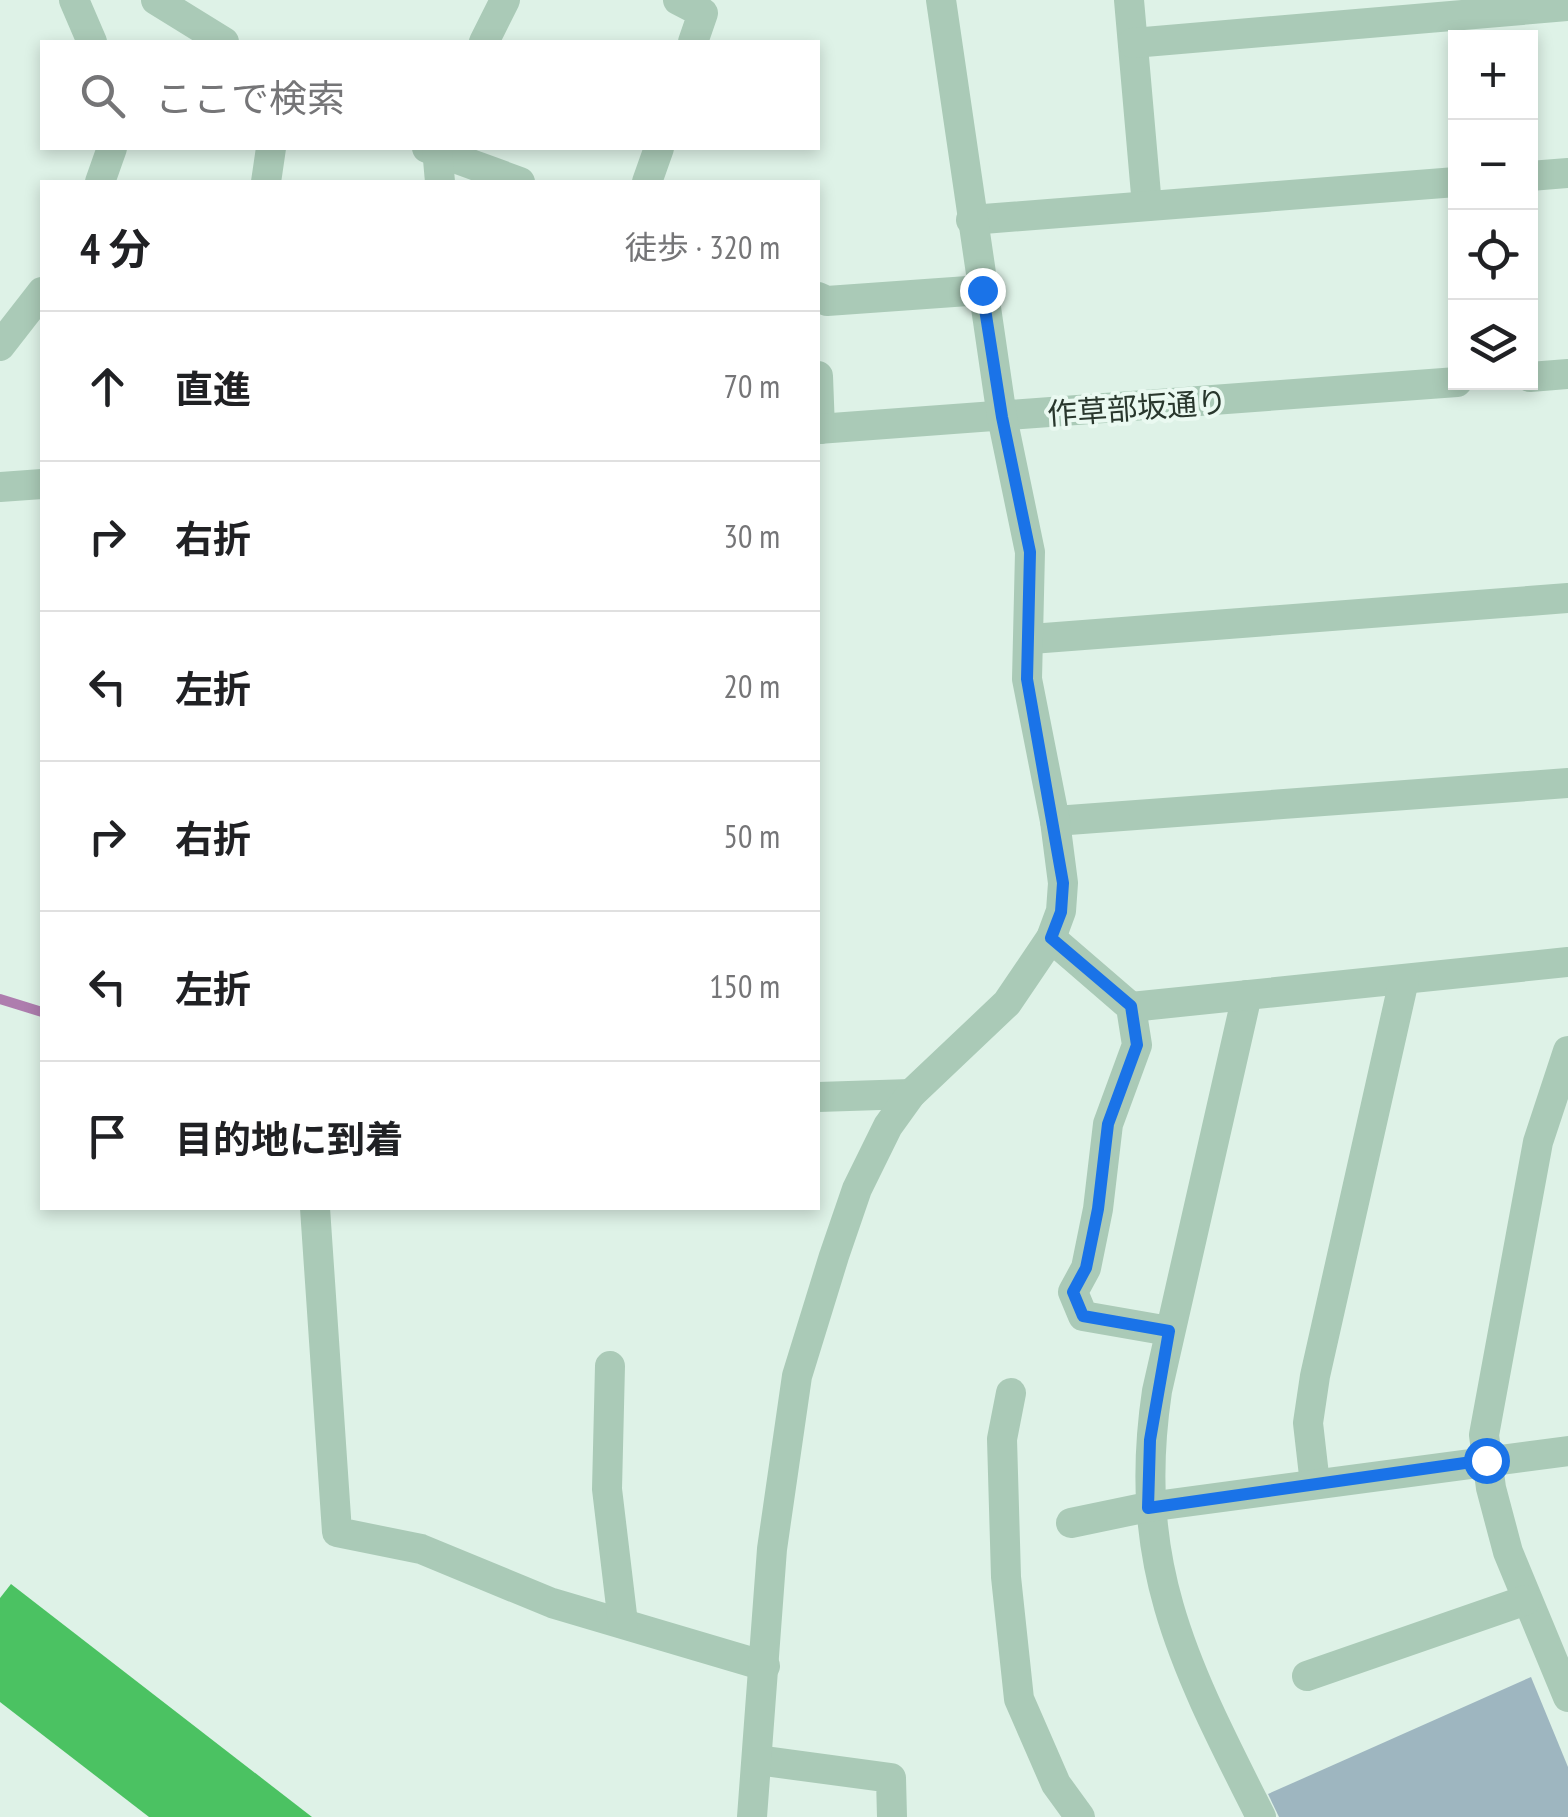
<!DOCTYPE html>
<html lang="ja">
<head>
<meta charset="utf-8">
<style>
  :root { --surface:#fff; --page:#f2f2f2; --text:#202124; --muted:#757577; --line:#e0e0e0 }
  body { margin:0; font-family:"PT Sans Narrow","Noto Sans JP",sans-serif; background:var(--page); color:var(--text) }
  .controls { position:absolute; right:30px; top:30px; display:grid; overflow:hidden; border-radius:0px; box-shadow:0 5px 15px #0003 }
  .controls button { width:90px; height:90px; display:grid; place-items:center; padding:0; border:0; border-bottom:2px solid var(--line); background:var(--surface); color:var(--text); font:50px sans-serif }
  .stop { position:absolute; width:30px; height:30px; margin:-22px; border:8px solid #1a73e8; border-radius:50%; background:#fff }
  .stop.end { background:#1a73e8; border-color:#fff; box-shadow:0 2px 10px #0008 }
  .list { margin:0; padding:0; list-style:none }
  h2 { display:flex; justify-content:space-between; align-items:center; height:130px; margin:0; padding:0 40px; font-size:42px }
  h2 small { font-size:32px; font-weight:400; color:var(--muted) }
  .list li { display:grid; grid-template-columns:65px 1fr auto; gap:30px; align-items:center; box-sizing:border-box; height:150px; padding:0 40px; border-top:2px solid var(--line) }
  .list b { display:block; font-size:38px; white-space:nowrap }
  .list em { font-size:32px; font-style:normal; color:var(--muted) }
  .icon { flex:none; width:55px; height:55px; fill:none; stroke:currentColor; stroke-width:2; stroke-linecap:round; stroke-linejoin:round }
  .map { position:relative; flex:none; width:1568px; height:1817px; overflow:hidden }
  .search { position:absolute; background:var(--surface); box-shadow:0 5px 15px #0003; left:40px; top:40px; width:780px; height:110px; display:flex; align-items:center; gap:25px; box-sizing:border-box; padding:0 35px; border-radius:0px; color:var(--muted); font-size:38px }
  .panel { position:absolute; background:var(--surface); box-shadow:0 5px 15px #0003; left:40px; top:180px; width:780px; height:1030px; border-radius:0px }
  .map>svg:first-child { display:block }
  .green { fill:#9eb6c0 }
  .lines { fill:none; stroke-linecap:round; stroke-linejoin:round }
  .stream { stroke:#ae7dae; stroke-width:10 }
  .building { fill:#4bc262 }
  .minor { stroke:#aacab7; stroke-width:30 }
  .route { stroke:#1a73e8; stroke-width:12 }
  .labels { text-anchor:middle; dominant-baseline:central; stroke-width:8; stroke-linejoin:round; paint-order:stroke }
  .street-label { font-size:30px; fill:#29372d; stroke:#eaf9f1 }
</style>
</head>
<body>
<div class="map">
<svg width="1568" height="1817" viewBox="0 0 1568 1817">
  <rect width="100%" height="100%" fill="#def2e7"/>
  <polygon class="green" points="1531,1677 1568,1767 1568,1817 1279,1817 1268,1794"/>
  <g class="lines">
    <polyline class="stream" points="0,999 42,1012"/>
  </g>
  <polygon class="building" points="11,1584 312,1817 149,1817 0,1702 0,1598"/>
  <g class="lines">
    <g class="minor">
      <polyline points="74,0 92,42"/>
      <polyline points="156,0 224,42"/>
      <polyline points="678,0 703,13 693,42"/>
      <polyline points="1129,0 1147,206"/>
      <polyline points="484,42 505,0"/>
      <polyline points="1133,43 1568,6"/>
      <polyline points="427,148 520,182"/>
      <polyline points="437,148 440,182"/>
      <polyline points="1530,176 1568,173"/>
      <polyline points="100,182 112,148"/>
      <polyline points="266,182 271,148"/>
      <polyline points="647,182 659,148"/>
      <polyline points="971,220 1456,182"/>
      <polyline points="818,297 827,301 982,290"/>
      <polyline points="0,346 42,292"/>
      <polyline points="818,376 820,429"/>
      <polyline points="1530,377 1568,374"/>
      <polyline points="818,429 1457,382"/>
      <polyline points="0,487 42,484"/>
      <polyline points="1031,639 1568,598"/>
      <polyline points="1055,821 1568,783"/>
      <polyline points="1051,938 1131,1007 1137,1045 1108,1124 1098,1209 1086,1268 1073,1292 1083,1316 1169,1331"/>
      <path d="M 1247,995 L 1157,1391 C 1131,1566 1185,1666 1261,1817"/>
      <polyline points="1131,1007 1568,962"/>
      <polyline points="1568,1051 1538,1142 1484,1435 1491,1488 1508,1552 1568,1697"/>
      <polyline points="818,1097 911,1094"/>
      <polyline points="315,1208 337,1532 421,1549 552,1603 765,1666"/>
      <polyline points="610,1366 607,1489 623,1623"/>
      <polyline points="1011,1393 1002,1439 1006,1577 1019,1699 1056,1784 1080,1817"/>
      <polyline points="1315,1484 1308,1423 1315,1376 1404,980"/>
      <polyline points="1071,1523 1148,1507 1568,1451"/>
      <polyline points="1307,1676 1526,1600"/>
      <polyline points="757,1760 891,1778 892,1817"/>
      <polyline points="752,1817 772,1549 797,1376 834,1256 857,1189 888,1126 911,1094 1007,1003 1051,938 1061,911 1063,883 1055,821 1027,679 1030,552 1002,417 941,0"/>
    </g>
  </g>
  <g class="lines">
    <polyline class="route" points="982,290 1002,417 1030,552 1027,679 1063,883 1061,912 1051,938 1131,1006 1137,1045 1108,1124 1098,1209 1086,1268 1073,1292 1083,1316 1169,1331 1150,1440 1148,1508 1486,1460"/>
  </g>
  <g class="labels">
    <g class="street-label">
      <text transform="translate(1137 407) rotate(-4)">作草部坂通り</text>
    </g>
  </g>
</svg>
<div class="controls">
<button>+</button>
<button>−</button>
<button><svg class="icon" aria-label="locate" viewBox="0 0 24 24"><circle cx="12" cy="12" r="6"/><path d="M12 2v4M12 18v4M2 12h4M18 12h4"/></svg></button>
<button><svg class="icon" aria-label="layers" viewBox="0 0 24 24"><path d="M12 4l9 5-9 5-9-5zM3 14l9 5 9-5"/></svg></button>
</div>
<div class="stop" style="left:1486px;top:1460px"></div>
<div class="stop end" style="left:982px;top:290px"></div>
<div class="search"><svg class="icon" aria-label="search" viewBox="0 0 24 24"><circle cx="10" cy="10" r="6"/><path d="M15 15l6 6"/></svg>ここで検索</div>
<section class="panel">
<h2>4 分<small>徒歩 · 320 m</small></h2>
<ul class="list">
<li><svg class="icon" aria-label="ahead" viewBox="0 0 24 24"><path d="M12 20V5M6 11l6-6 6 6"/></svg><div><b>直進</b></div><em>70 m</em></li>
<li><svg class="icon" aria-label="right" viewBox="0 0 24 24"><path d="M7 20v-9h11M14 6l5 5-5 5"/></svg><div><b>右折</b></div><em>30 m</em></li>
<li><svg class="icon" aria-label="left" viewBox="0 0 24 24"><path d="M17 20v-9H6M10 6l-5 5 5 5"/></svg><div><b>左折</b></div><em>20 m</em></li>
<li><svg class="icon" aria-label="right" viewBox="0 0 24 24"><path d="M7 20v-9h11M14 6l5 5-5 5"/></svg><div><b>右折</b></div><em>50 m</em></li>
<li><svg class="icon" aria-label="left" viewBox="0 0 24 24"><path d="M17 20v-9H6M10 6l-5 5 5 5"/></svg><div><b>左折</b></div><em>150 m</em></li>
<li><svg class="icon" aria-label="arrive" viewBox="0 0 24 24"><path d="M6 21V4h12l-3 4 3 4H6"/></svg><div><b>目的地に到着</b></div></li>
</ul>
</section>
</div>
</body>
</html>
